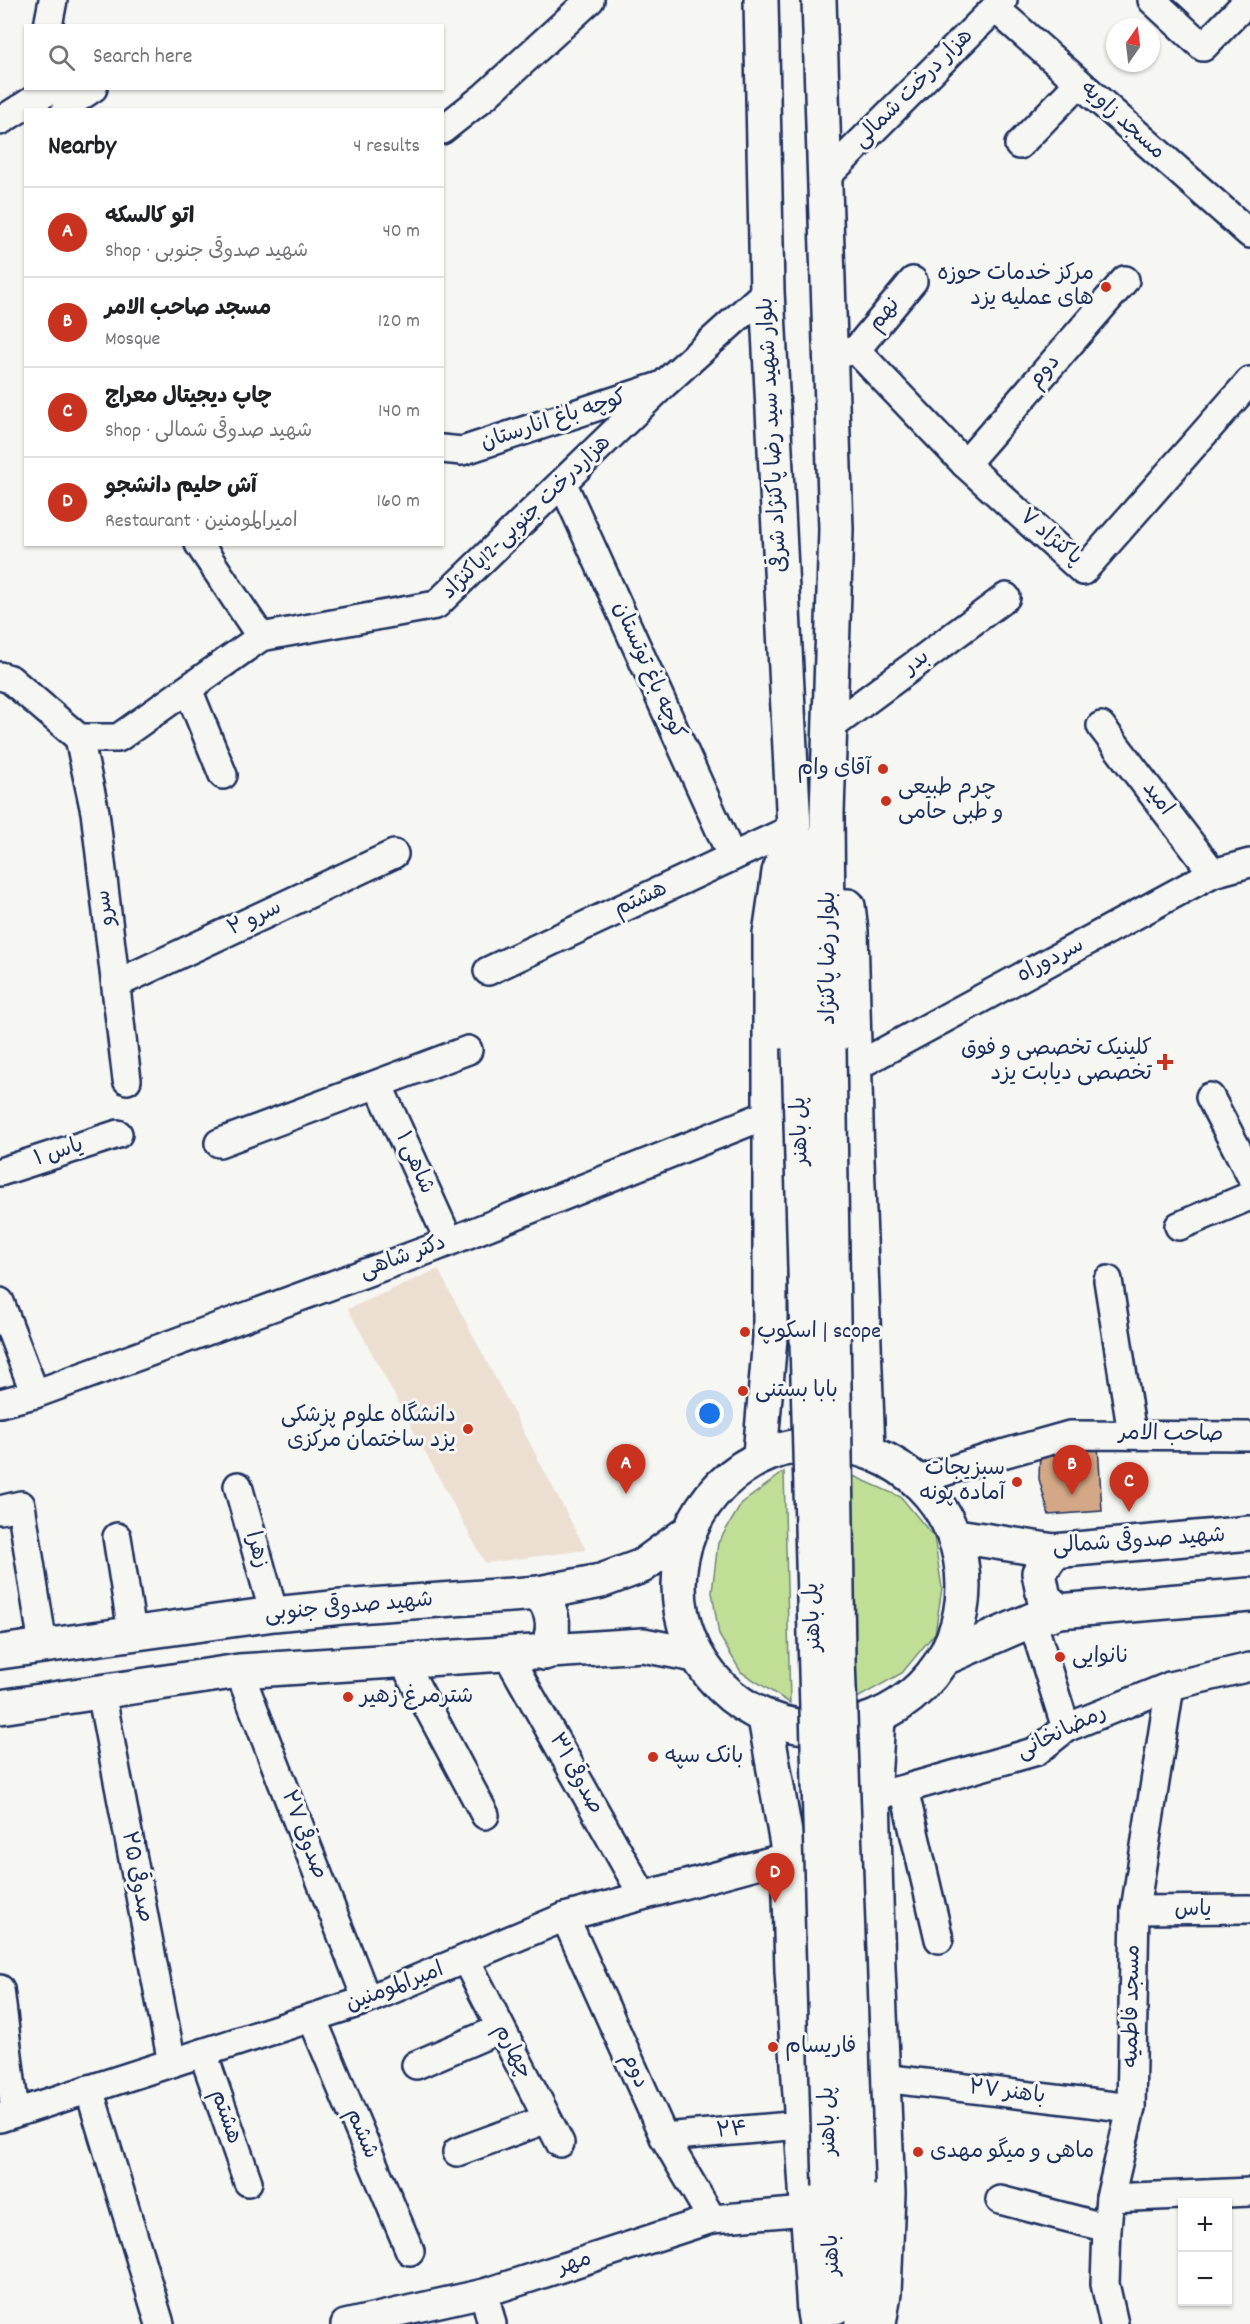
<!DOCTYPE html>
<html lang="en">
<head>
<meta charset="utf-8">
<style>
  :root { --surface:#fff; --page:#f2f2f2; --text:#202124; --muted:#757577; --line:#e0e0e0; --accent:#c8321e }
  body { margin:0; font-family:Dekko,"Playpen Sans Arabic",sans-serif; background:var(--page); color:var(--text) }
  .controls { position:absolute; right:18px; bottom:18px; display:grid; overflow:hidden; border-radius:0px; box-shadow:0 2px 4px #0004 }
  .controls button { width:54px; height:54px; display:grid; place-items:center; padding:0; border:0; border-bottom:2px solid var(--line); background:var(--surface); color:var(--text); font:30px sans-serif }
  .compass { position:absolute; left:1106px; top:18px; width:54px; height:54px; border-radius:50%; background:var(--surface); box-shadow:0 2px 4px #0004; rotate:14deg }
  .you { position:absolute; left:710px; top:1414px; width:21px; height:21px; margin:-15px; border:4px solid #fff; border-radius:50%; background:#1a73e8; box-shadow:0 0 0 9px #1a73e833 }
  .badge { display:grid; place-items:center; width:39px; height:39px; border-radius:50%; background:var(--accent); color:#fff; font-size:20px; font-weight:700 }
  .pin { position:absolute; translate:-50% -50px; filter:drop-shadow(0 2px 3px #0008) }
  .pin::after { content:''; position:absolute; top:32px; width:21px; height:18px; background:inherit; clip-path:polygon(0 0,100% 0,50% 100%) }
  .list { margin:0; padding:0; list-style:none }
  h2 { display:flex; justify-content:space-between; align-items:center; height:78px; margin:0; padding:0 24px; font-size:26px }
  h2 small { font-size:20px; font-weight:400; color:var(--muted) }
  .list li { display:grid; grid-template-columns:39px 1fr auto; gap:18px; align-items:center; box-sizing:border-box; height:90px; padding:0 24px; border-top:2px solid var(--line) }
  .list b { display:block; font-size:22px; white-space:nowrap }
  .list p { margin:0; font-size:20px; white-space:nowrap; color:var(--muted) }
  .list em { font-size:20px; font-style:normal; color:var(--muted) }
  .icon { flex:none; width:33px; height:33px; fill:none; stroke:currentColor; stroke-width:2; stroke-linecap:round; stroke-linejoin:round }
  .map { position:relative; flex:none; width:1250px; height:2324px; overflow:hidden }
  .search { position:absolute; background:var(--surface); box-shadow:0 2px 4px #0004; left:24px; top:24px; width:420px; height:66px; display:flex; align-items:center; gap:15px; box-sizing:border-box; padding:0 21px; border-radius:0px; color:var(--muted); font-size:22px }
  .panel { position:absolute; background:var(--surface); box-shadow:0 2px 4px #0004; left:24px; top:108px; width:420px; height:438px; border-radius:0px }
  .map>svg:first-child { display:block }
  .built { fill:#ecdfd2 }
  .green { fill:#c1de96; stroke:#6e867a; stroke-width:1.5 }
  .building { fill:#d4a886; stroke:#1b2f5e; stroke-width:1.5 }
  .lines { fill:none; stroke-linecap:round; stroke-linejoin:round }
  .minor-casing { stroke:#1b2f5e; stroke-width:32 }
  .major-casing { stroke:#1b2f5e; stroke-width:38 }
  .minor { stroke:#f6f6f2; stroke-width:27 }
  .major { stroke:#f6f6f2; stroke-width:33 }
  .major-bridge-casing { stroke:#1b2f5e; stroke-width:38; stroke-linecap:butt }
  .major-bridge { stroke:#f6f6f2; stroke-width:33 }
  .poi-dot { fill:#c8321e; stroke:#f6f6f2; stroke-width:2 }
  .labels { text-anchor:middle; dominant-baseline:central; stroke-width:6; stroke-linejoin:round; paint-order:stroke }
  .street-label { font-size:22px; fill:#1b2f5e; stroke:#f6f6f2 }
  .poi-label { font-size:22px; fill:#1b2f5e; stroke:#f6f6f2; text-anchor:start }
</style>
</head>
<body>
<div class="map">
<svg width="1250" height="2324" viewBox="0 0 1250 2324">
  <rect width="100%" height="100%" fill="#f6f6f2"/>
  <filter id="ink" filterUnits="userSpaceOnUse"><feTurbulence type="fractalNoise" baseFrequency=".0167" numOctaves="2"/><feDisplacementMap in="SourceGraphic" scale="12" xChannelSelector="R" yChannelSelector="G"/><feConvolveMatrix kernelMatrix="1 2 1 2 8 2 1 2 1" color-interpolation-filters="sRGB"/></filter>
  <g filter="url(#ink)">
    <polygon class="built" points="438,1269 586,1550 485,1563 348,1309"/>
    <g class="green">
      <polygon points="784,1472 790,1703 741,1672 719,1635 712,1592 718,1543 742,1503"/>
      <polygon points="851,1475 901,1497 934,1537 942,1588 935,1633 902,1673 852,1701"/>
    </g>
    <polygon class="building" points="1098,1445 1102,1511 1049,1515 1039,1479 1040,1448"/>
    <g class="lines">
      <defs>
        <g id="minor">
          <polyline points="1152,0 1203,47 1242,7"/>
          <polyline points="995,8 1250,234"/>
          <polyline points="48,26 53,0"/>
          <polyline points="66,106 93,88"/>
          <polyline points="0,121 53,88"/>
          <polyline points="442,130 485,96 590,0"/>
          <polyline points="1019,145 1079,83"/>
          <polyline points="824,179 1003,0"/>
          <polyline points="856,350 913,281"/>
          <polyline points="831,355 856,350 965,464 1083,571 1250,381"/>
          <polyline points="442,449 462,451 660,386"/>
          <polyline points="965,464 1125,280"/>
          <polyline points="563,484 732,857"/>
          <polyline points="199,544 261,637"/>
          <polyline points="0,676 10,679 79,738 118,738 261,637 436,605 664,384 767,291"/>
          <polyline points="188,689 223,775"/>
          <polyline points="1101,726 1213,873"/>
          <polyline points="828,729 1006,597"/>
          <polyline points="79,738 95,812 127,1080"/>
          <polyline points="488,971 794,828"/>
          <polyline points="116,984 394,854"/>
          <polyline points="855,1067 1213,873 1250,863"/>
          <polyline points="378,1084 449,1241"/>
          <polyline points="1210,1097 1250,1174"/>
          <polyline points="219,1143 468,1050"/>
          <polyline points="0,1172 118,1134"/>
          <polyline points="1179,1226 1250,1196"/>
          <polyline points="1108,1280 1132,1434"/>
          <polyline points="0,1302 35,1394"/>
          <polyline points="0,1403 35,1394 436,1247 769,1114"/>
          <polyline points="919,1480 988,1458 1070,1435 1250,1436"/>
          <polyline points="238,1486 274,1614"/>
          <polyline points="0,1510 21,1505 43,1646"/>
          <polyline points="117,1537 132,1632"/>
          <polyline points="1032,1620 1066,1728"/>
          <polyline points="507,1654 642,1894"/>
          <polyline points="403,1661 485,1815"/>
          <polyline points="239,1671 367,2000"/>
          <polyline points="101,1692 172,2063"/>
          <polyline points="904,1789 939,1939"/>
          <polyline points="873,1796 904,1789 1037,1751 1066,1728 1170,1686 1250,1667"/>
          <polyline points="1135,1910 1250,1909"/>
          <polyline points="565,1917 664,2137 712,2219"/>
          <polyline points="466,1960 560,2143"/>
          <polyline points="0,1989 15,2113"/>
          <polyline points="312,2018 410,2251"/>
          <polyline points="203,2053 248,2182"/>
          <polyline points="416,2065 500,2029"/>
          <polyline points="883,2078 1131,2108"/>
          <polyline points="89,2089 160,2324"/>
          <polyline points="0,2118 367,2000 565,1917 789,1856"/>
          <polyline points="664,2137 801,2125"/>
          <polyline points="457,2152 547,2119"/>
          <polyline points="1110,2198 1250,2192"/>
          <polyline points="1000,2200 1107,2228"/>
          <polyline points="484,2293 492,2324"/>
          <polyline points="345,2324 484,2293 712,2219 806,2211"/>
          <polyline points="1114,2324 1105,2284 1107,2228 1110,2198 1131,2108 1135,1910 1170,1686"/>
        </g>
        <g id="major">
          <polyline points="761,0 767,291 794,828 799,869 799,1048"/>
          <polyline points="819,0 836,529 827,813 829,1048"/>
          <polyline points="848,906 851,931 857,1160 868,1450"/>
          <circle cx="821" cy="1586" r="142"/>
          <polyline points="760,1455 770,1338 770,934 779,872 786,853"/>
          <polyline points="957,1536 1054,1551 1250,1533"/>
          <polyline points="1054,1551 1039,1573 1044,1598 1059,1611"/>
          <path d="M 539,1593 C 555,1612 557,1632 544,1653"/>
          <polyline points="0,1652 274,1614 342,1607 539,1593 601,1581 642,1566 687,1533"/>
          <polyline points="947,1657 1032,1620 1059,1611 1250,1595"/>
          <polyline points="0,1707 239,1671 643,1645 695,1655"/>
          <polyline points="765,1718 789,1856 792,1971 814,2312 816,2324"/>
          <polyline points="878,1719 873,1796 878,1968 888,2193 884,2293 879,2324"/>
          <polyline points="830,2186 835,2307"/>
          <polyline points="857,2186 862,2324"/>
        </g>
      </defs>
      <use href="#minor" class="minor-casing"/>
      <use href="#major" class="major-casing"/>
      <use href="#minor" class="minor"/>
      <use href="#major" class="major"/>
      <defs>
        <g id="major-bridge">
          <polyline points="799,1048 830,2186"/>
          <polyline points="829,1048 838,1659 857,2186"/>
        </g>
      </defs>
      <use href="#major-bridge" class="major-bridge-casing"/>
      <use href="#major-bridge" class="major-bridge"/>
    </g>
  </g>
  <g class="poi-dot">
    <circle cx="1106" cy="287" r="6"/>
    <circle cx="883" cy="769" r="6"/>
    <circle cx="886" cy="801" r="6"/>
    <path d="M1162 1053h6v6h6v6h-6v6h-6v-6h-6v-6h6z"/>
    <circle cx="745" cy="1332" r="6"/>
    <circle cx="743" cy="1391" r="6"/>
    <circle cx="468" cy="1429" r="6"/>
    <circle cx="1017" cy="1482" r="6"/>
    <circle cx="1060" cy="1657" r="6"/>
    <circle cx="348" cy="1697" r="6"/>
    <circle cx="653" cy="1757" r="6"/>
    <circle cx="773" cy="2047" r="6"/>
    <circle cx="918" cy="2152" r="6"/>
  </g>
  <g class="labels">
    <g class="street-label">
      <text transform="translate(914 89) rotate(-45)">هزار درخت شمالی</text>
      <text transform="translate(1122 121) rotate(42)">مسجد زاویه</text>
      <text transform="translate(885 315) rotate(-50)">نهم</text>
      <text transform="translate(1045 372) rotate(-49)">دوم</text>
      <text transform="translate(554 421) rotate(-18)">کوچه باغ انارستان</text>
      <text transform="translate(774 435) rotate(-93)">بلوار شهید سید رضا پاکنژاد شرقی</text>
      <text transform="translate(527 518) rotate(-44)">هزاردرخت جنوبی-12پاکنژاد</text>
      <text transform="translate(1050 538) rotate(40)">پاکنژاد ۷</text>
      <text transform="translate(917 663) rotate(-37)">بدر</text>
      <text transform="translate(648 671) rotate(66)">کوچه باغ توتستان</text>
      <text transform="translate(1157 799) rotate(53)">امید</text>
      <text transform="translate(641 900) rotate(-25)">هشتم</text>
      <text transform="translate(106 908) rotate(-97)">سرو</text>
      <text transform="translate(255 919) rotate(-25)">سرو ۲</text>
      <text transform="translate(829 958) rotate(-90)">بلوار رضا پاکنژاد</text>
      <text transform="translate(1051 961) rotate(-28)">سردوراه</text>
      <text transform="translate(801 1131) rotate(-92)">پل باهنر</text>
      <text transform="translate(59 1153) rotate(-18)">یاس ۱</text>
      <text transform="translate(414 1163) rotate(66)">شاهی ۱</text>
      <text transform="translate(403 1258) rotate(-20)">دکتر شاهی</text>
      <text transform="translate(1171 1435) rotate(1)">صاحب الامر</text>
      <text transform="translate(1139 1542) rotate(-4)">شهید صدوقی شمالی</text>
      <text transform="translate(256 1550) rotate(74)">زهرا</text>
      <text transform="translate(349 1608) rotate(-5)">شهید صدوقی جنوبی</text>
      <text transform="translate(814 1617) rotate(-92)">پل باهنر</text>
      <text transform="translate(1062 1733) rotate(-26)">رمضانخانی</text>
      <text transform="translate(575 1774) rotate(61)">صدوقی ۳۱</text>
      <text transform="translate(303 1835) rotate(69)">صدوقی ۲۷</text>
      <text transform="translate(136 1877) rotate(79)">صدوقی ۲۵</text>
      <text x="1193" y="1910">یاس</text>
      <text transform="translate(395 1988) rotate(-21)">امیرالمومنین</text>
      <text transform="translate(1133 2006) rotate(-89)">مسجد فاطمیه</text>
      <text transform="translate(512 2052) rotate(63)">چهارم</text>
      <text transform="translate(634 2071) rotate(66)">دوم</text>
      <text transform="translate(1007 2093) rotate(7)">باهنر ۲۷</text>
      <text transform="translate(225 2117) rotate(71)">هشتم</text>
      <text transform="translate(829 2121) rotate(-92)">پل باهنر</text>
      <text transform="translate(732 2131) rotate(-5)">۲۴</text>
      <text transform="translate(361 2134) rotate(67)">ششم</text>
      <text transform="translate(833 2255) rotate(-92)">باهنر</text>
      <text transform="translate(575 2264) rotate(-18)">مهر</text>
    </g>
    <g class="poi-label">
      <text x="1094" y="274" text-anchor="end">مرکز خدمات حوزه<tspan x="1094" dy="25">های عملیه یزد</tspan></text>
      <text x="871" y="769" text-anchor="end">آقای وام</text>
      <text x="898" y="788">چرم طبیعی<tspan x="898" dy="25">و طبی حامی</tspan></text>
      <text x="1152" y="1049" text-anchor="end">کلینیک تخصصی و فوق<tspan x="1152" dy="25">تخصصی دیابت یزد</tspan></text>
      <text x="757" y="1332">اسکوپ | scope</text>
      <text x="755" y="1391">بابا بستنی</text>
      <text x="456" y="1416" text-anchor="end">دانشگاه علوم پزشکی<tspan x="456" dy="25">یزد ساختمان مرکزی</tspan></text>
      <text x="1005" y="1469" text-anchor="end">سبزیجات<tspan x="1005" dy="25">آماده پونه</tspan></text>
      <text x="1072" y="1657">نانوایی</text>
      <text x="360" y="1697">شترمرغ زهیر</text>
      <text x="665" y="1757">بانک سپه</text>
      <text x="785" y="2047">فاریسام</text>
      <text x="930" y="2152">ماهی و میگو مهدی</text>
    </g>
  </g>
</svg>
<div class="controls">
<button>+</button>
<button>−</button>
</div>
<svg class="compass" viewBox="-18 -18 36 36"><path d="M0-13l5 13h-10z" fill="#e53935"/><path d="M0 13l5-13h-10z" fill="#757577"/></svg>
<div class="you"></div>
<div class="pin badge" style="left:626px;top:1494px">A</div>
<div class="pin badge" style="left:1072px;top:1495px">B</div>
<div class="pin badge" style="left:1129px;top:1512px">C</div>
<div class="pin badge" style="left:775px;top:1903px">D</div>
<div class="search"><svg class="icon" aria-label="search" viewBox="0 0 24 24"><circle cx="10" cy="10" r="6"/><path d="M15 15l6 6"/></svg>Search here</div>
<section class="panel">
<h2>Nearby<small>4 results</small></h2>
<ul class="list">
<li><span class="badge">A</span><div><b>اتو کالسکه</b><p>Shop · شهید صدوقی جنوبی</p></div><em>40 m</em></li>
<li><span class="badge">B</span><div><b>مسجد صاحب الامر</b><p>Mosque</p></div><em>120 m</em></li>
<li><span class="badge">C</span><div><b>چاپ دیجیتال معراج</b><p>Shop · شهید صدوقی شمالی</p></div><em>140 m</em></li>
<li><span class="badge">D</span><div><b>آش حلیم دانشجو</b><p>Restaurant · امیرالمومنین</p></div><em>160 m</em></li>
</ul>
</section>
</div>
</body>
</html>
